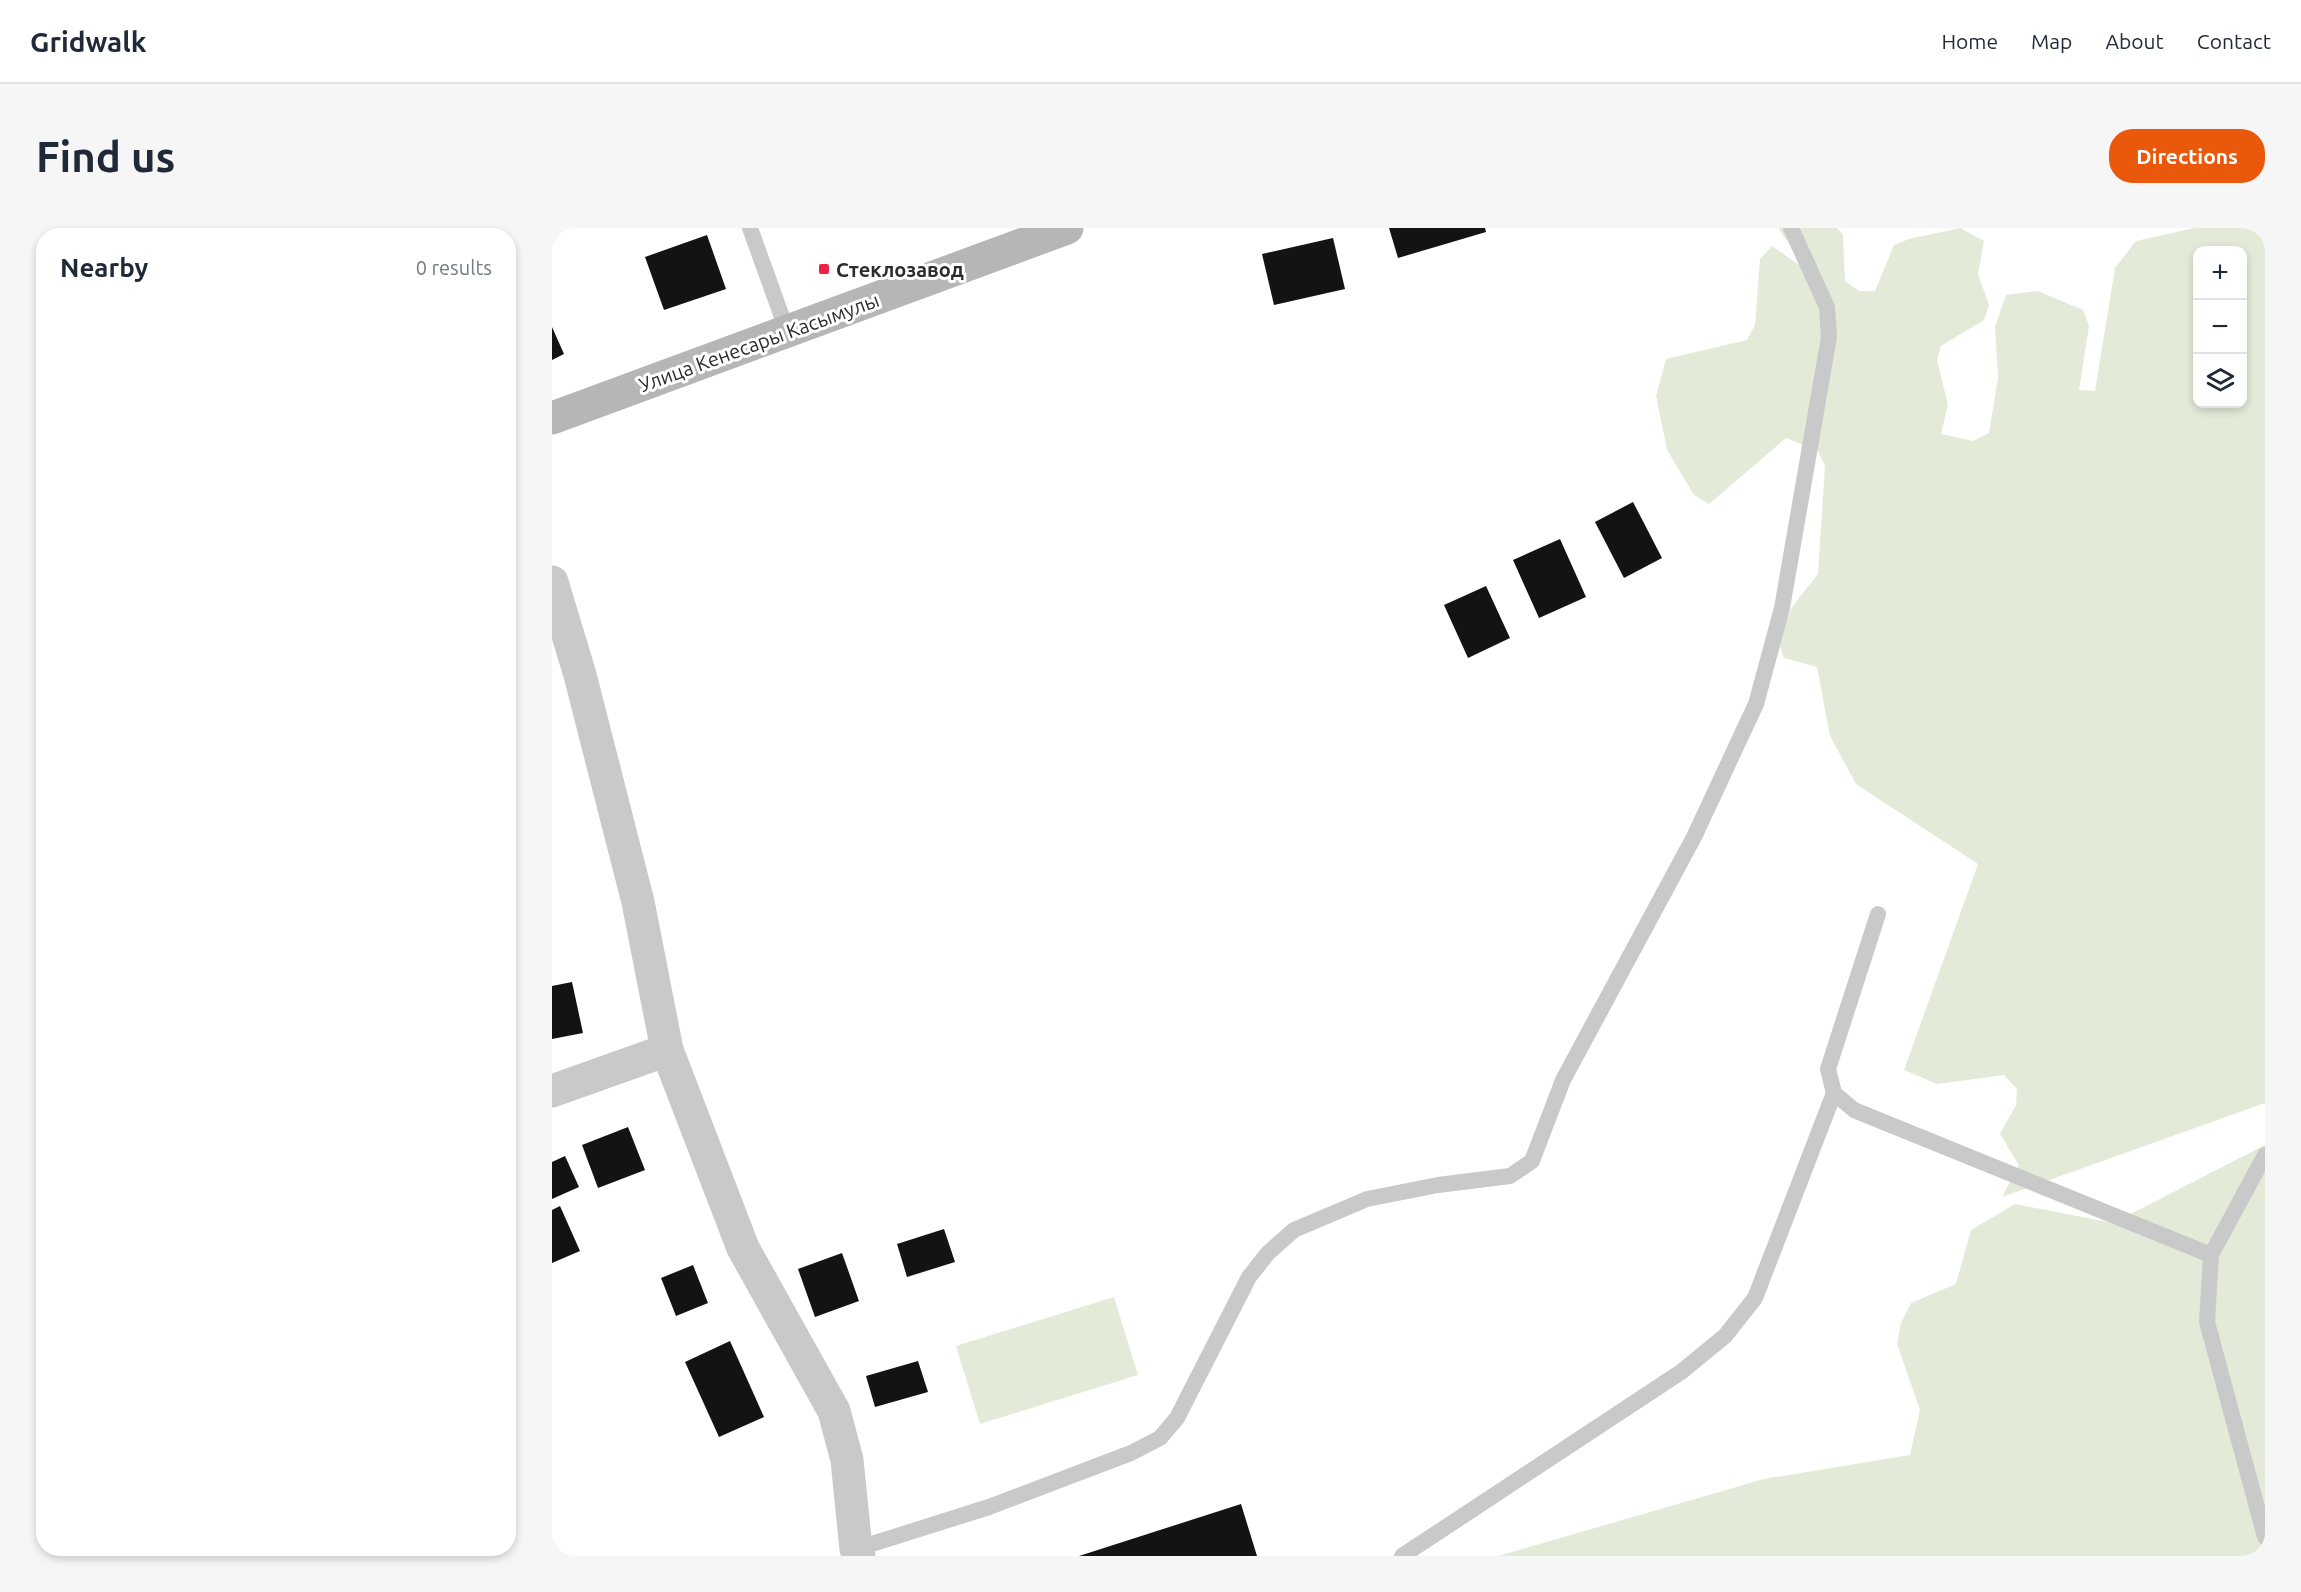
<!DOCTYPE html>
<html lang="en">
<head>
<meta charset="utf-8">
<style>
  :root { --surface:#fff; --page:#f6f6f7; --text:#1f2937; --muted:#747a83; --line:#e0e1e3; --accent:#ea580c }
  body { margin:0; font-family:Ubuntu,sans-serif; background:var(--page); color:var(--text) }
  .controls { position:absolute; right:18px; top:18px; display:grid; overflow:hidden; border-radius:12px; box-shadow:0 3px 9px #0003 }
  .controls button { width:54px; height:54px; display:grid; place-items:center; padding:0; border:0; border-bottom:2px solid var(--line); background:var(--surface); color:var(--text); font:30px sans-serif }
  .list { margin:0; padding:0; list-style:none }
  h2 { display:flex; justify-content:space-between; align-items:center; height:78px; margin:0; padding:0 24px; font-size:26px }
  h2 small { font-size:20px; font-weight:400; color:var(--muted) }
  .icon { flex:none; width:33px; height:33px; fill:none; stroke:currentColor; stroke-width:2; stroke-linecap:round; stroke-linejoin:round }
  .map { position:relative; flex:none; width:1713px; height:1328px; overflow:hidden; border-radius:24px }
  header { display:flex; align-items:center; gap:36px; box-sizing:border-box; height:84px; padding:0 30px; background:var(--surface); border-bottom:2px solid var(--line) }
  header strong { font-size:28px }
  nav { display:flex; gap:33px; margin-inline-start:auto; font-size:21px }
  .intro { display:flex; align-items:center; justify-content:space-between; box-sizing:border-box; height:144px; padding:0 36px }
  h1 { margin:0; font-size:42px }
  .button { padding:15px 27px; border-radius:24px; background:var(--accent); color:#fff; font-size:21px; font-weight:700 }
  main { display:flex; gap:36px; padding:0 36px }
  aside { flex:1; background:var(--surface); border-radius:24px; box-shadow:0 3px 9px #0003 }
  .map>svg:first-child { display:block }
  .green { fill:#e3ebd8; fill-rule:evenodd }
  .building { fill:#131313 }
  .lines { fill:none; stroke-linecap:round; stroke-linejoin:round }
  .lane { stroke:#c9c9c9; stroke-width:16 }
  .street { stroke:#c9c9c9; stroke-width:33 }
  .secondary { stroke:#b6b6b6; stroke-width:33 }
  .poi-dot { fill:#ec2442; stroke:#fff; stroke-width:2 }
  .labels { text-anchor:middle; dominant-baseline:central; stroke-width:6; stroke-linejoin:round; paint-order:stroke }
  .poi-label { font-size:20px; font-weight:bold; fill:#2c2c2c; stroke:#fff; text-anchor:start }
  .street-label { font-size:20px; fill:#2c2c2c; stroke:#fff }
</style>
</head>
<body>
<header>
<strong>Gridwalk</strong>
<nav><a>Home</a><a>Map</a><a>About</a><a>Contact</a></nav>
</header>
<div class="intro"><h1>Find us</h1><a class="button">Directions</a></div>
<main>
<aside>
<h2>Nearby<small>0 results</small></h2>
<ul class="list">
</ul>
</aside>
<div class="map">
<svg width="1713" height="1328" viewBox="0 0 1713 1328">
  <rect width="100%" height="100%" fill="#fff"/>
  <g class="green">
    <path d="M 1226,0 L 1285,0 L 1291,6 L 1293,53 L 1307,63 L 1323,63 L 1342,17 L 1357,11 L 1408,0 L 1432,13 L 1426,46 L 1437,77 L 1432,92 L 1389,118 L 1385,132 L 1396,177 L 1389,206 L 1421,213 L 1437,205 L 1446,150 L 1443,99 L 1454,67 L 1486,63 L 1531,82 L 1537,98 L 1527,162 L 1543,163 L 1563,40 L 1584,13 L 1642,0 L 1713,0 L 1713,875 L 1450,969 L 1467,937 L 1448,906 L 1464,877 L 1465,861 L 1452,847 L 1385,856 L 1352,842 L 1426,636 L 1304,556 L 1278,508 L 1265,439 L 1232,430 L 1226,413 L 1240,379 L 1266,346 L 1273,238 L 1266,223 L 1234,210 L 1157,276 L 1142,267 L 1115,222 L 1104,168 L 1114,131 L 1195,112 L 1203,97 L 1208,31 L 1220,18 L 1256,43 ZM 1646,22 L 1690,22 L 1690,176 L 1646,176 Z"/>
    <polygon points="1713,917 1713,1328 946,1328 1212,1251 1358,1227 1368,1182 1345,1116 1349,1095 1359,1075 1404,1056 1419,1002 1463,976 1561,995"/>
    <polygon points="562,1069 586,1147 428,1196 404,1118"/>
  </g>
  <g class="building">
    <polygon points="837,0 933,0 934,4 846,30"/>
    <polygon points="155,7 174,61 112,82 93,29"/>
    <polygon points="781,10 793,61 722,77 710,26"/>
    <polygon points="0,99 12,126 0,132"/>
    <polygon points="1081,274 1110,330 1072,350 1043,294"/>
    <polygon points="1008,311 1034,369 987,390 961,332"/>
    <polygon points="934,358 958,410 916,430 892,377"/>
    <polygon points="20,754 31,805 0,811 0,758"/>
    <polygon points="76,899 93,942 46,960 30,917"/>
    <polygon points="13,928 27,959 0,971 0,934"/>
    <polygon points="8,978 28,1023 0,1035 0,982"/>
    <polygon points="392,1001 403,1034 355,1049 345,1016"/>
    <polygon points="290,1025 307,1073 263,1089 246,1041"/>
    <polygon points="141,1037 156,1075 124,1088 109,1050"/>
    <polygon points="178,1113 212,1189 167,1209 133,1134"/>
    <polygon points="366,1133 376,1164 323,1179 314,1148"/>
    <polygon points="689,1276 705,1328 527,1328"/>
  </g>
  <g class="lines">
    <g class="lane">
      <polyline points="198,0 235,103"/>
      <polyline points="1326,686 1276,841 1282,865 1302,882 1659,1027"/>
      <polyline points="1713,927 1659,1027 1655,1094 1713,1309"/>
      <polyline points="304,1321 437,1279 579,1225 608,1210 625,1190 697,1049 716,1025 742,1002 815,971 886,957 958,948 980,933 1011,852 1142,609 1204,476 1230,380 1277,109 1275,79 1239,0"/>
      <polyline points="850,1328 1129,1144 1173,1108 1203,1070 1282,865"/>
    </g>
    <g class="street">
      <polyline points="0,354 28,447 86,674 115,822 191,1020 282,1183 295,1232 304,1321 307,1328"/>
      <polyline points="0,863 115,822"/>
    </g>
    <polyline class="secondary" points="0,190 515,0"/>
  </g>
  <rect class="poi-dot" x="266" y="35" width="12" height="12" rx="3"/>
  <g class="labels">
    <g class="poi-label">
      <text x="284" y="41">Стеклозавод</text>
    </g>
    <g class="street-label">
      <text transform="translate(207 114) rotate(-20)">Улица Кенесары Касымулы</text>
    </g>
  </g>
</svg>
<div class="controls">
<button>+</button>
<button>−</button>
<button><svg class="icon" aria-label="layers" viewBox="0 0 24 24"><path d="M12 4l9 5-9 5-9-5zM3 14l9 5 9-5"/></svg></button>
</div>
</div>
</main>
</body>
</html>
